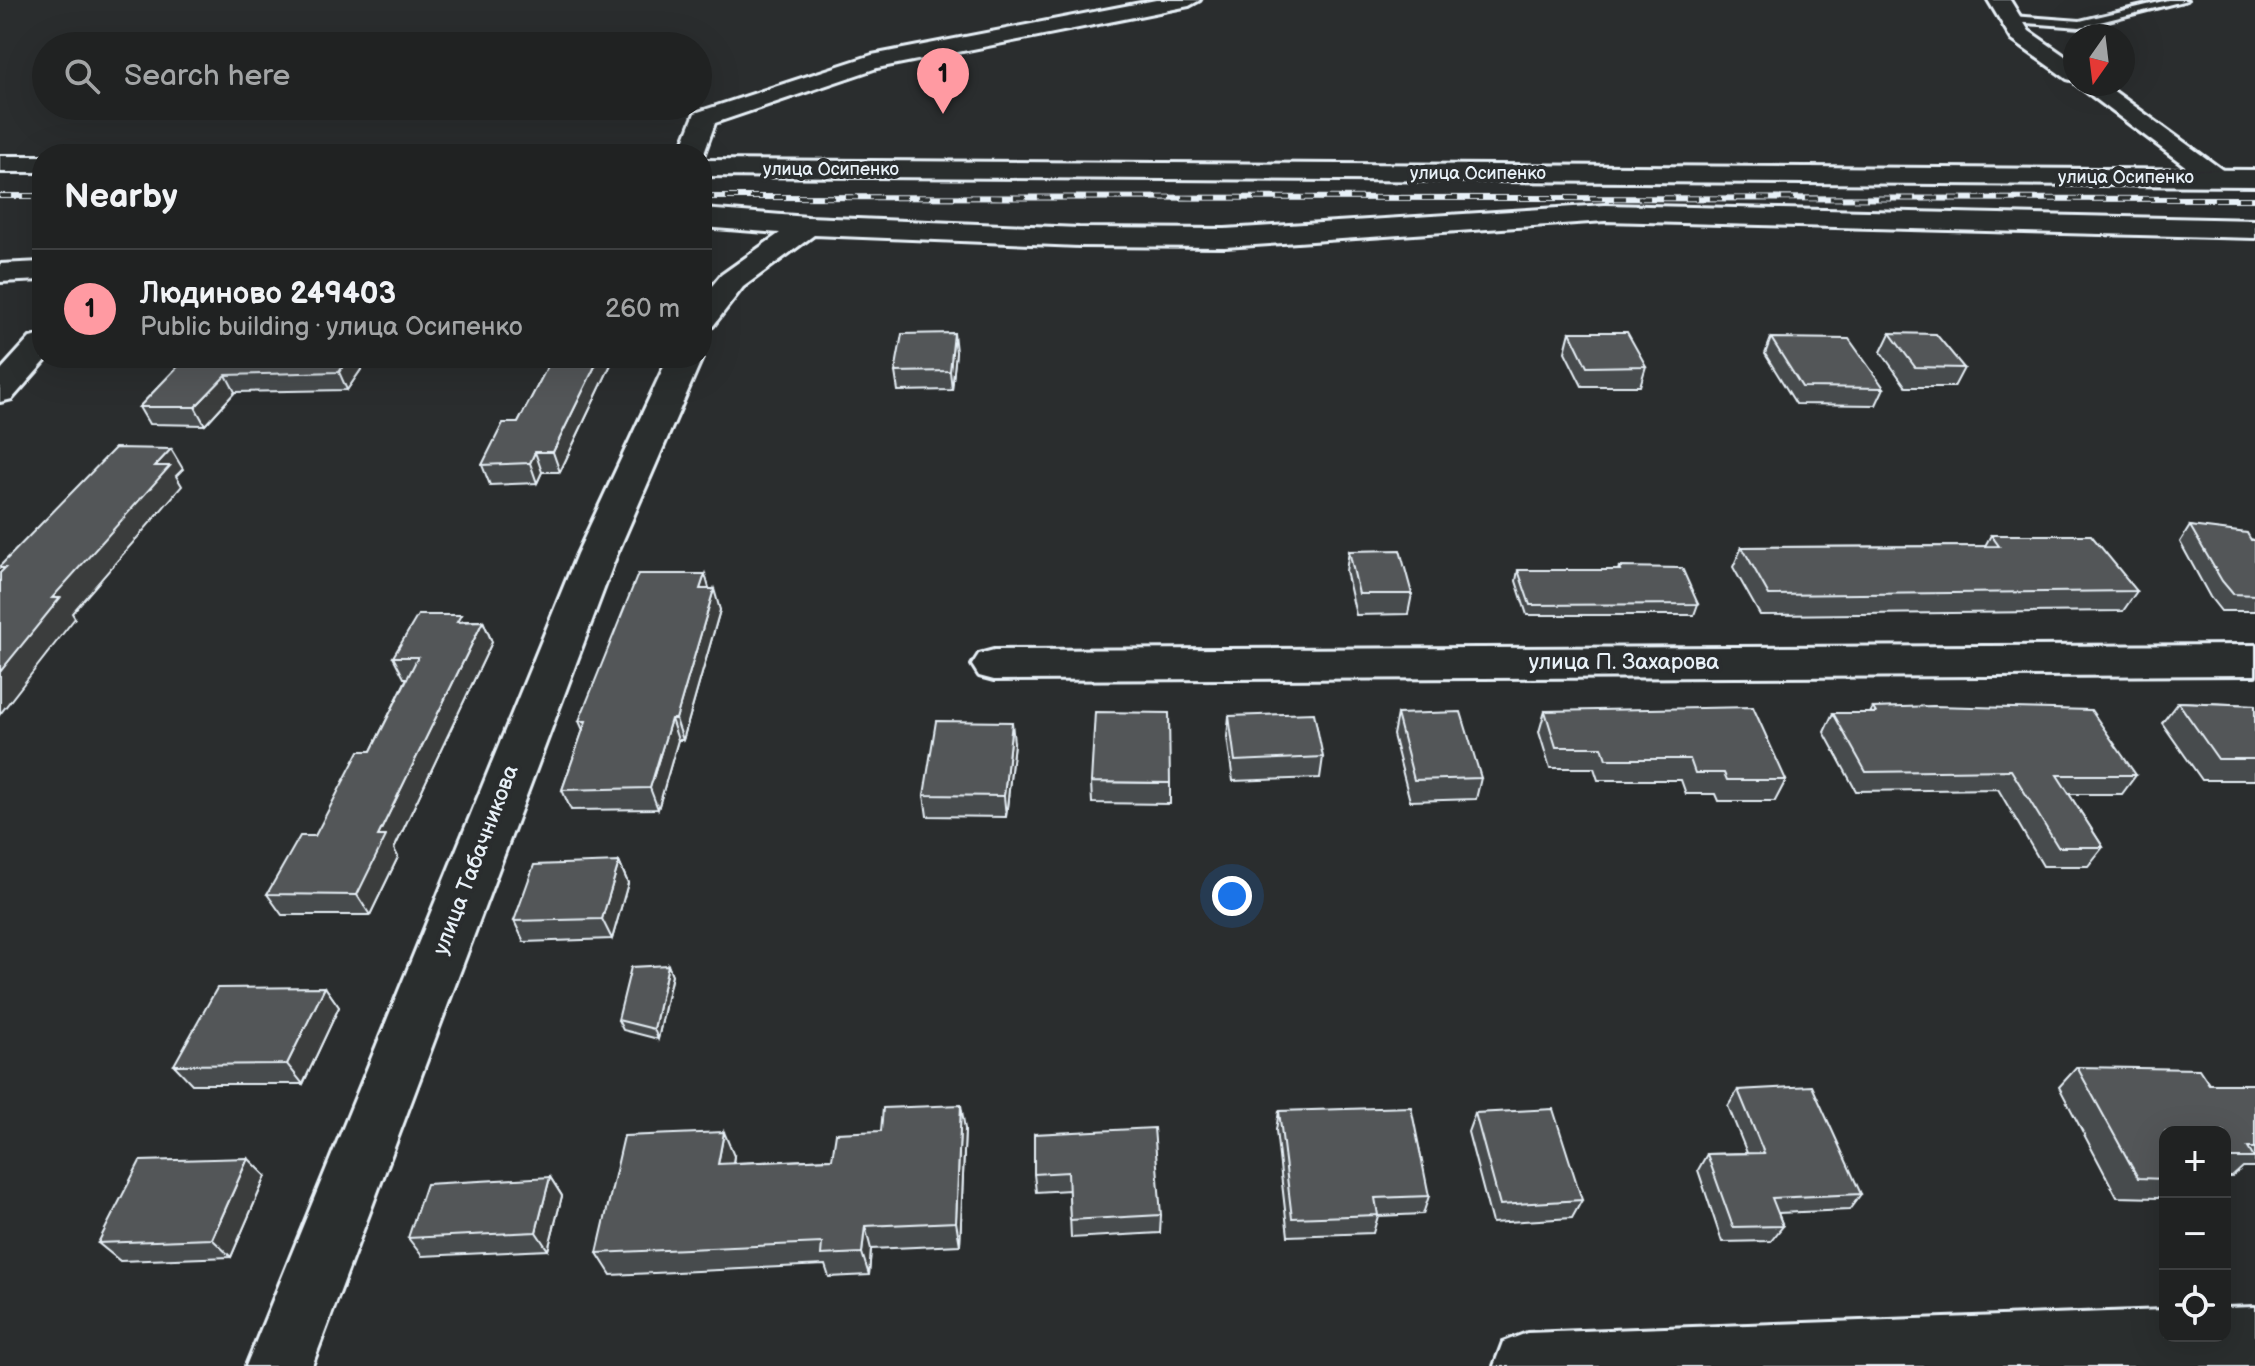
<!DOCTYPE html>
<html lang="en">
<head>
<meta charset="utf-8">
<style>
  :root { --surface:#202222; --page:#282a2a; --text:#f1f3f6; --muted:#a2a4a5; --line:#3d3f40; --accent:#ff9aa2 }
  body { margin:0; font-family:"Balsamiq Sans",sans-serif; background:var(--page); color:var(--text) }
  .controls { position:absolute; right:24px; bottom:24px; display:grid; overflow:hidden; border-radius:16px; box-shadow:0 8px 32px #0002 }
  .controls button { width:72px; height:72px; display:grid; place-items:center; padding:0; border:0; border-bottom:2px solid var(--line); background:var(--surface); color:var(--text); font:40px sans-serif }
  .compass { position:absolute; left:2063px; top:24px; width:72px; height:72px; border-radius:50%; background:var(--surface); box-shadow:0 8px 32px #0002; rotate:194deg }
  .you { position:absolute; left:1232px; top:896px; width:28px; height:28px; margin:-20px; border:6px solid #fff; border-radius:50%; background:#1a73e8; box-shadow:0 0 0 12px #1a73e833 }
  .badge { display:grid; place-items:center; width:52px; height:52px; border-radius:50%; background:var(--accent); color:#111; font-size:26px; font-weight:700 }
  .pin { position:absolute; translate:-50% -66px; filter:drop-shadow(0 2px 4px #0008) }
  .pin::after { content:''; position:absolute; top:42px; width:28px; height:24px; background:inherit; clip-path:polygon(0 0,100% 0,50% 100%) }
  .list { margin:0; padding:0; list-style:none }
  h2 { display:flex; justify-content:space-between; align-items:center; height:104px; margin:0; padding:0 32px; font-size:34px }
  h2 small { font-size:26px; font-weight:400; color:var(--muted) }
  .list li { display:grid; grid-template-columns:52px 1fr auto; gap:24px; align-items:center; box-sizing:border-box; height:120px; padding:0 32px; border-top:2px solid var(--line) }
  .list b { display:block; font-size:30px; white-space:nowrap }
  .list p { margin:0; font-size:26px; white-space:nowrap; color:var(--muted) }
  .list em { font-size:26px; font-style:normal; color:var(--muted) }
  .icon { flex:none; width:44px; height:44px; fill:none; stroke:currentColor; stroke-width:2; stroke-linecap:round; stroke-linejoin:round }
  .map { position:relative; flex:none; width:2255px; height:1366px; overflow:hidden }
  .search { position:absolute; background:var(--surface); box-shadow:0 8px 32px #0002; left:32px; top:32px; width:680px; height:88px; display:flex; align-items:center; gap:20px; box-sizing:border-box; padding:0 28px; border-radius:44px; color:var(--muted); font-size:30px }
  .panel { position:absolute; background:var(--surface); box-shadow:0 8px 32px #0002; left:32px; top:144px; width:680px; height:224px; border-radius:32px }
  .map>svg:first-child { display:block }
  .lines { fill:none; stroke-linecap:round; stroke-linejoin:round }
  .lane-casing { stroke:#e8f1f8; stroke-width:6 }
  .street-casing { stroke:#e8f1f8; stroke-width:6 }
  .secondary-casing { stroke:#e8f1f8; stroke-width:6 }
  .lane { fill:#2a2d2e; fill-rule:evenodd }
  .street { fill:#2a2d2e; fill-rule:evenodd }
  .secondary { fill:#2a2d2e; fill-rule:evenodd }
  .rail-casing { stroke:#e8f1f8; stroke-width:6 }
  .rail { stroke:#2a2d2e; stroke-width:4; stroke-dasharray:12; stroke-linecap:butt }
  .wall { fill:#474b4d; stroke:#e8f1f8; stroke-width:2 }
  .shaded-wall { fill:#3a3d3e; stroke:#e8f1f8; stroke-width:2 }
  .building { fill:#535759; stroke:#e8f1f8; stroke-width:2 }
  .labels { text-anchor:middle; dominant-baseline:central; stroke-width:8; stroke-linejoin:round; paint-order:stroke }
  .far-street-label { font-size:18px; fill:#e8f1f8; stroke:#2a2d2e }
  .street-label { font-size:22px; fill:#e8f1f8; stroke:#2a2d2e }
</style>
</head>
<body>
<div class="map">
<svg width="2255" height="1366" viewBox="0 0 2255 1366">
  <rect width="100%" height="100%" fill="#2a2d2e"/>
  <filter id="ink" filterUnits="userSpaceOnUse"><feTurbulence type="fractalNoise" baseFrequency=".0125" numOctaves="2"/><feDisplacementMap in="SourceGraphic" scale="16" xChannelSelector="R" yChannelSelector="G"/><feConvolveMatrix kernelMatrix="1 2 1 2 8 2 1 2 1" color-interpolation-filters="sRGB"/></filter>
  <g filter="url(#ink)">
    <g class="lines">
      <defs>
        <polygon id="lane" points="2168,0 2187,0 2080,27 2012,22 2007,19 2012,16 2080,21"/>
        <g id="street">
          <polygon points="1156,0 1200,0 1189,6 877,68 715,123 702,159 702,154 679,154 695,113 872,55"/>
          <polygon points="1988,0 2010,0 2029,31 2075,63 2075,81 2067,79 2012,40"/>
          <polygon points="2076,84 2104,84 2232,177 2228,183 2208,183"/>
          <polygon points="1605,205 2255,220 2255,238 1605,221 1225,247 1079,246 814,235 743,287 713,326 702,329 702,298 721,275 780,233 702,227 702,209 808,217 1079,228 1225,229"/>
          <polygon points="42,262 42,280 0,282 0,264"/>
          <polygon points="42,335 42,358 48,358 12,399 0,402 0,371 30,338"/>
          <polygon points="668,358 702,358 617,554 312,1366 246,1366 577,554"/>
          <polygon points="2255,645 2255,675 994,680 979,676 972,665 979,654 994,650"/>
          <polygon points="2255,1307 2255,1366 1494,1366 1503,1342 1527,1333 2165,1310 2165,1336 2225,1336 2225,1308"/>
        </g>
        <g id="secondary">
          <rect x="0" y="156" width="42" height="16"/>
          <polygon points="702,160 2255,170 2255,186 702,176"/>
        </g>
      </defs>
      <use href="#lane" class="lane-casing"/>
      <use href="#street" class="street-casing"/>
      <use href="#secondary" class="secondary-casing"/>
      <use href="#lane" class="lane"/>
      <use href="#street" class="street"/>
      <use href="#secondary" class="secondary"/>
      <defs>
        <g id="rail">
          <polyline points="0,196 42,196"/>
          <polyline points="702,197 2255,199"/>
        </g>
      </defs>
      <use href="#rail" class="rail-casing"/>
      <use href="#rail" class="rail"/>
    </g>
    <g class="wall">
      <polygon points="1570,332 1646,366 1640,386 1582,386 1565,352"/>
      <polygon points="1890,333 1964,368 1954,387 1906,387 1881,352"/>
      <polygon points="1771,338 1884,388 1876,405 1796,404 1765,354"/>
      <polygon points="956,352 952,390 898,391 895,372"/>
      <polygon points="186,358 369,358 347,390 235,392 205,425 149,424 139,407"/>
      <polygon points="552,358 614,358 560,472 542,472 537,483 490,485 482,465 518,423"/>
      <polygon points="2190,526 2255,540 2255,611 2221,611 2210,597 2180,542"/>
      <polygon points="1991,535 2137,591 2123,611 1760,615 1733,567 1742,547 1985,546"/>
      <polygon points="1349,551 1412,594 1408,614 1356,615 1346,571"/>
      <polygon points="1619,567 1698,604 1694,615 1527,615 1516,581 1518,570 1618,570"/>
      <polygon points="709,589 720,610 683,740 678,740 658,809 571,810 562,790 583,730 579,721"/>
      <polygon points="464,621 483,621 492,642 394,849 398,857 370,915 282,915 267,894 315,836 371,751 407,678 404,678 393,657"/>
      <polygon points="2178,702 2255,705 2255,780 2202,780 2162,723"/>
      <polygon points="1873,708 2136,775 2122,794 2069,794 2103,847 2088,866 2043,866 1998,789 1856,791 1824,732 1833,713 1870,713"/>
      <polygon points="1545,711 1786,780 1775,801 1718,801 1715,794 1686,794 1681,780 1598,780 1594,768 1550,768 1539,732"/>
      <polygon points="1397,714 1481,778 1476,799 1410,801 1393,735"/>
      <polygon points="1229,716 1323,757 1320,778 1233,781 1227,737"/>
      <polygon points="1014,743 1006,817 927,816 924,795"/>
      <polygon points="1091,782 1170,783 1170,804 1092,803"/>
      <polygon points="619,862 628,883 612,939 524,942 514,921"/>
      <polygon points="668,965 672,975 658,1039 623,1030 618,1020"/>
      <polygon points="325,987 339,1007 303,1084 192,1084 174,1065"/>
      <polygon points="2077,1067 2209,1084 2255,1084 2255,1167 2243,1167 2232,1177 2225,1177 2225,1132 2165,1132 2165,1192 2158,1198 2117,1197 2059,1087"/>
      <polygon points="1738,1090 1861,1194 1849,1210 1778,1213 1783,1226 1771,1241 1722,1242 1698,1170 1707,1154 1747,1153 1728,1106"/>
      <polygon points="1279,1111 1429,1196 1423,1214 1378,1216 1373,1233 1288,1236 1276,1130"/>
      <polygon points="1475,1113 1582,1200 1572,1218 1492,1223 1468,1132"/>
      <polygon points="965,1129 960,1245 871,1249 869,1275 829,1277 825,1265 611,1275 597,1253 734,1156 733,1163 832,1159"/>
      <polygon points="1034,1134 1161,1215 1160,1233 1071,1238 1069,1190 1036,1192 1034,1174"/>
      <polygon points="266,1176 231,1257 120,1261 98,1243"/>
      <polygon points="550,1177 562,1196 548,1250 422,1256 408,1238"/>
    </g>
    <g class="shaded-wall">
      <polygon points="954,333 956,352 952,390 950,371"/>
      <polygon points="349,358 369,358 347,390 339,372"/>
      <polygon points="599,358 614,358 560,472 553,452"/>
      <polygon points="226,375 235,392 205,425 195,407"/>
      <polygon points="171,449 183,469 176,476 182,486 72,613 75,618 0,714 0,672 52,598 155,466"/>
      <polygon points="535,452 542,472 537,483 530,463"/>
      <polygon points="705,574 711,595 700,589"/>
      <polygon points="714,589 720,610 683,740 676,719"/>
      <polygon points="483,621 492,642 394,849 398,857 370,915 357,895 378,836"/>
      <polygon points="671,719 678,740 658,809 650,788"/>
      <polygon points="1012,722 1014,743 1006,817 1004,796"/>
      <polygon points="619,862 628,883 612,939 602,919"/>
      <polygon points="668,965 672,975 658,1039 654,1029"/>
      <polygon points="325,987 339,1007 303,1084 287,1064"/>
      <polygon points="961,1105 965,1129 960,1245 956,1222"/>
      <polygon points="724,1132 734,1156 729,1187 718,1164"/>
      <polygon points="248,1158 266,1176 231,1257 212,1239"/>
      <polygon points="550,1177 562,1196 548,1250 536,1232"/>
      <polygon points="865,1226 871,1249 869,1275 862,1253"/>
    </g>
    <g class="building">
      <polygon points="1570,332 1627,332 1646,366 1587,367"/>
      <polygon points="954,333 950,371 895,372 902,334"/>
      <polygon points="1890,333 1936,334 1964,368 1915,367"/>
      <polygon points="1771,338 1849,339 1884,388 1802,387"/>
      <polygon points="186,358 349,358 339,372 226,375 195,407 139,407"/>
      <polygon points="552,358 599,358 553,452 535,452 530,463 482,465 503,423 518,423"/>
      <polygon points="115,448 171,449 155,466 170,466 52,598 60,598 0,672 0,573 5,568 0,568 0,566"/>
      <polygon points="2190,526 2247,533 2251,540 2255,540 2255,595 2233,594 2222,581"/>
      <polygon points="1991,535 2091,535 2137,591 1769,595 1742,547 1999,546"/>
      <polygon points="1400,550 1412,594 1359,594 1349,551"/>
      <polygon points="1619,567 1682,568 1698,604 1530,605 1518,570 1620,570"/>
      <polygon points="638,574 705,574 700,589 714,589 676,719 671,719 650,788 562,790 586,721 579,721"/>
      <polygon points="418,615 461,615 457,622 483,621 378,836 386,836 357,895 267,894 300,836 315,836 359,751 371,751 418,657 393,657"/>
      <polygon points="2178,702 2255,705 2255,759 2218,759"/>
      <polygon points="1933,706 2091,710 2136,775 2057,775 2103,847 2058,847 2011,770 1866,772 1833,713 1876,713 1873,708"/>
      <polygon points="1753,707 1786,780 1727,780 1724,773 1695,773 1690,759 1606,759 1602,747 1556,747 1545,711"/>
      <polygon points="1095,712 1169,713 1170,783 1091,782"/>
      <polygon points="1461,712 1481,778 1414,780 1397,714"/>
      <polygon points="1314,713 1323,757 1235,761 1229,716"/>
      <polygon points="936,721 1012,722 1004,796 924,795"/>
      <polygon points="619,862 602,919 514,921 534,865"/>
      <polygon points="668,965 654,1029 618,1020 631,967"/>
      <polygon points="325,987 287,1064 174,1065 217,988"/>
      <polygon points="2077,1067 2199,1069 2209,1084 2255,1084 2255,1148 2248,1148 2254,1158 2225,1158 2225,1132 2165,1132 2165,1179 2138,1178"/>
      <polygon points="1812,1086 1861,1194 1772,1198 1783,1226 1733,1227 1707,1154 1764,1153 1738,1090"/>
      <polygon points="961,1105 956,1222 865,1226 862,1253 821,1255 822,1243 597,1253 624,1136 724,1132 718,1164 832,1159 836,1133 881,1131 883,1108"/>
      <polygon points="1411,1107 1429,1196 1375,1198 1378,1215 1292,1218 1279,1111"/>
      <polygon points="1553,1109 1582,1200 1500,1205 1475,1113"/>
      <polygon points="1154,1128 1161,1215 1070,1220 1068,1172 1034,1174 1034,1134"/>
      <polygon points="248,1158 212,1239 98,1243 140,1161"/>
      <polygon points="550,1177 536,1232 408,1238 426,1184"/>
    </g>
  </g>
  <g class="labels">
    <g class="far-street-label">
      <text x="831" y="169">улица Осипенко</text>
      <text x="1478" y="173">улица Осипенко</text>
      <text x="2126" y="177">улица Осипенко</text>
    </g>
    <g class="street-label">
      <text x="1624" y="662">улица П. Захарова</text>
      <text transform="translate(476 860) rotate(-69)">улица Табачникова</text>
    </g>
  </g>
</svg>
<div class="controls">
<button>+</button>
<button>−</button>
<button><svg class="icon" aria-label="locate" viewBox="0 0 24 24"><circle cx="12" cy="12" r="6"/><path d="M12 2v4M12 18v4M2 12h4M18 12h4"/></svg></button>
</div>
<svg class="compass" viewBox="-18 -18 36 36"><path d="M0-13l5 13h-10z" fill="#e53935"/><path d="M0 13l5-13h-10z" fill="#a2a4a5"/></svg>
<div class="you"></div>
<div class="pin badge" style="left:943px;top:114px">1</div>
<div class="search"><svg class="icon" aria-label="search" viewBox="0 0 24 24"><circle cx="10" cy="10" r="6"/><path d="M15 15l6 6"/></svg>Search here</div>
<section class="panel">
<h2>Nearby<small></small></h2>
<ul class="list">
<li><span class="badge">1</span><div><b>Людиново 249403</b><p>Public building · улица Осипенко</p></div><em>260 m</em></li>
</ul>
</section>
</div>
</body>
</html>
